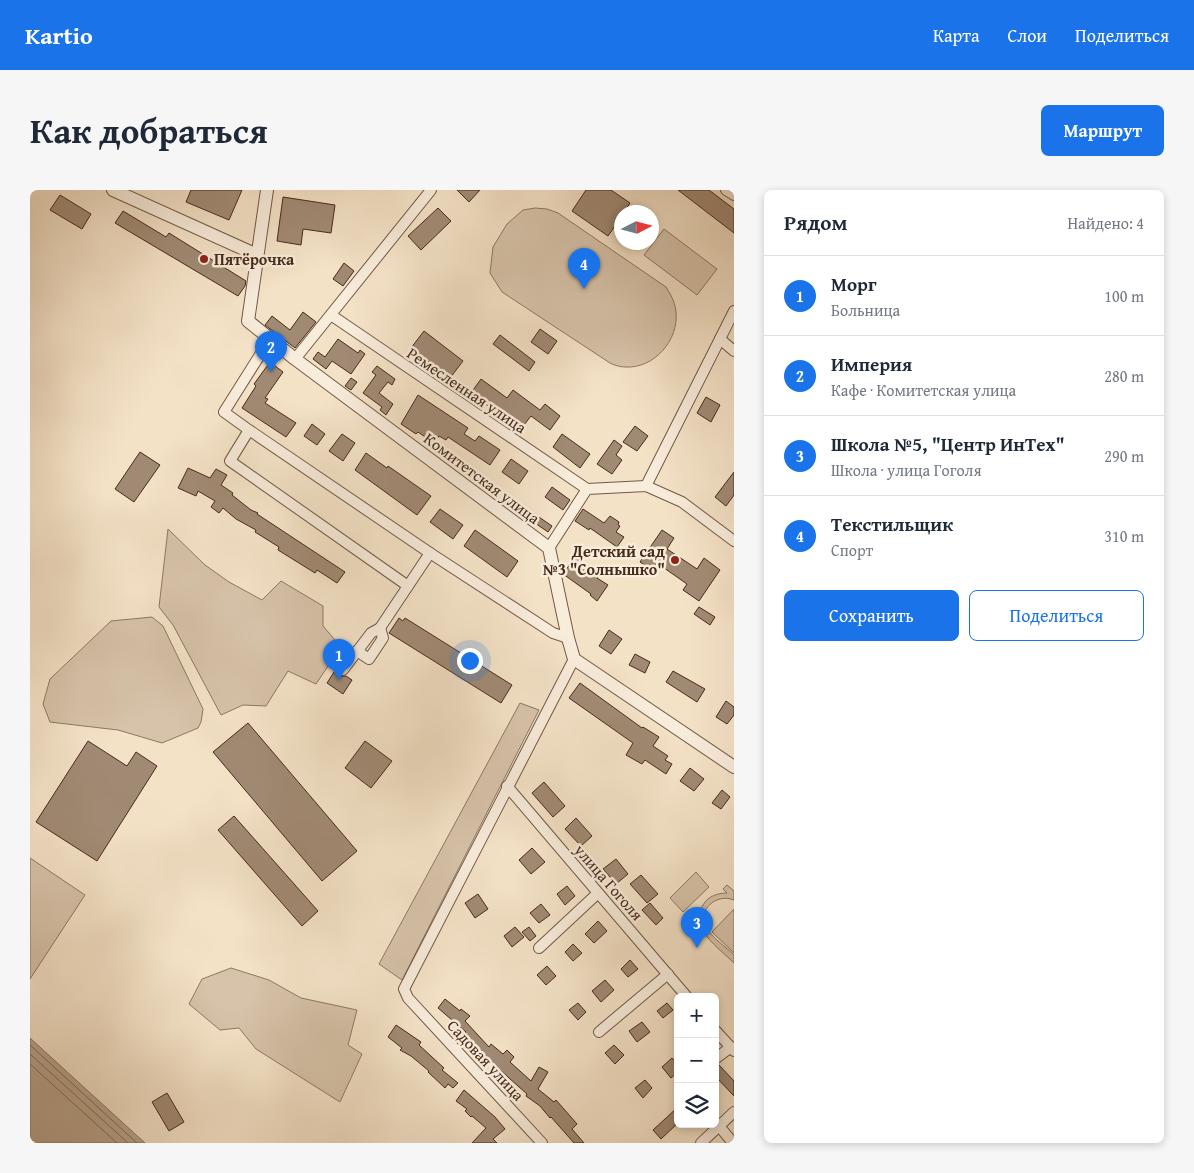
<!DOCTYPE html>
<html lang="ru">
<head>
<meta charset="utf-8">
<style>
  :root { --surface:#fff; --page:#f6f6f7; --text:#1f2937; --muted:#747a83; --line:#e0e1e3; --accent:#1a73e8 }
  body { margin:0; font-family:"Gentium Book Plus",serif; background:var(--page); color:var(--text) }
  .controls { position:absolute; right:15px; bottom:15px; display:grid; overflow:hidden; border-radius:8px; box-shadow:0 2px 8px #0003 }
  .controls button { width:45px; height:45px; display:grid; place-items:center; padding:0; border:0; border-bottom:1px solid var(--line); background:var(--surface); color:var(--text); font:25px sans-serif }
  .compass { position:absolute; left:584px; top:15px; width:45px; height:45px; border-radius:50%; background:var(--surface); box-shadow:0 2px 8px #0003; rotate:84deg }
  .you { position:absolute; left:439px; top:470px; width:18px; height:18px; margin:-12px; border:4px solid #fff; border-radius:50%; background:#1a73e8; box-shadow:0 0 0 8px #1a73e833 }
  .badge { display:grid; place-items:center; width:32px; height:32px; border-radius:50%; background:var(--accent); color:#fff; font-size:16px; font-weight:700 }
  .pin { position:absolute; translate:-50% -41px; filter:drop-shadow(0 1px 2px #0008) }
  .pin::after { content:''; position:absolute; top:26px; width:18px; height:15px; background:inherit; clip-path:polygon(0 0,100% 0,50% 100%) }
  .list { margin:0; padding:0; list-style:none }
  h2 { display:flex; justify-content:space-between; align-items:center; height:65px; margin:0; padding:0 20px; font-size:21px }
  h2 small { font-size:16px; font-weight:400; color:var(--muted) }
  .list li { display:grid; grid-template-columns:32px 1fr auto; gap:15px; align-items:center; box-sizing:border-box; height:80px; padding:0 20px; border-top:1px solid var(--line) }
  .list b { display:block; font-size:19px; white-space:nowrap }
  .list p { margin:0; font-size:16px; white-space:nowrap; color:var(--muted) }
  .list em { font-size:16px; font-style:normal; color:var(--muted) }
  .actions { display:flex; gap:10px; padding:15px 20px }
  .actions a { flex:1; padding:11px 0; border:1px solid var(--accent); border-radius:8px; text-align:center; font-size:18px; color:var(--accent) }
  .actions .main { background:var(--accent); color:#fff }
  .icon { flex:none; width:28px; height:28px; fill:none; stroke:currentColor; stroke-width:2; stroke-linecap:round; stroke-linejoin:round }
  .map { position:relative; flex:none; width:704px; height:953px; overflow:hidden; border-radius:8px }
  header { display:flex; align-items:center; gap:30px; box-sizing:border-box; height:70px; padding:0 25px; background:var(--accent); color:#fff }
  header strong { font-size:24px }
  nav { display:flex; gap:28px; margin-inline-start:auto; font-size:18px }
  .intro { display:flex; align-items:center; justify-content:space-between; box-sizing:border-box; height:120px; padding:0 30px }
  h1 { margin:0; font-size:35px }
  .button { padding:12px 22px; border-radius:8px; background:var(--accent); color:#fff; font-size:18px; font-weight:700 }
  main { display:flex; gap:30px; padding:0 30px }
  aside { flex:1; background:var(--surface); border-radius:8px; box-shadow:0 2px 8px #0003 }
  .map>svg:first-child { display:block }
  .green { fill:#d7c3aa; stroke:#8f7762 }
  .water { fill:#b9a48d; stroke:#8b745f }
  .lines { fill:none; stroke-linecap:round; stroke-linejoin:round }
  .shore { stroke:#806854; stroke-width:1 }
  .building { fill:#a18a74; stroke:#472b1b }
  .minor-casing { stroke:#725946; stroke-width:12 }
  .tertiary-casing { stroke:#725946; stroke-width:14 }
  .minor { stroke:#f8ecdb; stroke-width:10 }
  .tertiary { stroke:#f8ecdb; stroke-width:12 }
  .poi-dot { fill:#8f2418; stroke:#f8ecdb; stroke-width:2 }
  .labels { text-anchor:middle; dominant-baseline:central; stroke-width:5; stroke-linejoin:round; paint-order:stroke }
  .poi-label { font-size:16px; font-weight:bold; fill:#472b1b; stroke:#f8ecdb; text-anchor:start }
  .street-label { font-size:16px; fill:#472b1b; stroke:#f8ecdb }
</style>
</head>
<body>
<header>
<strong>Kartio</strong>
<nav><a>Карта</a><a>Слои</a><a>Поделиться</a></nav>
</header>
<div class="intro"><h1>Как добраться</h1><a class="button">Маршрут</a></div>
<main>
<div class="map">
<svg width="704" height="953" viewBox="0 0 704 953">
  <rect width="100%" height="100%" fill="#f4e2c7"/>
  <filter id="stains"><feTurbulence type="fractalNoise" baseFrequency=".004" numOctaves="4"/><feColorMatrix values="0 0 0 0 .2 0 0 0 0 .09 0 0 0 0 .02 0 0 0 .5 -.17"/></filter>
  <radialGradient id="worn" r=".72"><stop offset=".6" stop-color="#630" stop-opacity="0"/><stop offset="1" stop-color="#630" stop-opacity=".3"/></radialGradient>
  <g class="green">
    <path d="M 505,18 L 517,19 L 528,23 L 636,97 C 641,105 645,112 646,122 C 649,150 624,179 595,177 C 590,177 584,175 580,173 L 472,102 L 460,83 L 463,57 L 477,34 L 493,20 Z"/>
    <polygon points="634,39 687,79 667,105 614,65"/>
    <polygon points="138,339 175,375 199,392 232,410 251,391 293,416 293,436 311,457 286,494 258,481 236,516 213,515 191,525 143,435 129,417"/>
    <polygon points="122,427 133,436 173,519 171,532 168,538 132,553 88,540 20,532 13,514 20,489 81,431"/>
    <polygon points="490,513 509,520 372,790 349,774"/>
    <polygon points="0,668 55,705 0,789"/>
    <polygon points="666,682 679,697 653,722 640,708"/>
    <path d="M 697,695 L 704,701 L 704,710 C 687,703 667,719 676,737 C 682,748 696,757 704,765 L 704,773 C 689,758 658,738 673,715 C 678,706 688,703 697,703 L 693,699 Z"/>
    <polygon points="704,719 704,763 682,742"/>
    <polygon points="201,778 239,790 271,808 327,820 318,855 332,864 310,912 226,859 209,838 190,840 159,814 172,789"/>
  </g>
  <polygon class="water" points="0,848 115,953 0,953"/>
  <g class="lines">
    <g class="shore">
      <polyline points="0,855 107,953"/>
      <polyline points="0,864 98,953"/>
      <polyline points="0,874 87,953"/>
    </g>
  </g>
  <g class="building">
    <polygon points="161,0 212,0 199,30 156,12"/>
    <polygon points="427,0 450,0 439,12"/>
    <polygon points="556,0 581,0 600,13 594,22 592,22 592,26 578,46 542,21"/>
    <polygon points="648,0 679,0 704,19 704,43"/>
    <polygon points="30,5 61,24 52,39 20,20"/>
    <polygon points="253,7 305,15 301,43 273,39 271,55 247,51"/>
    <polygon points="408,18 421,31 391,60 378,46"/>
    <polygon points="93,21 136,47 139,43 216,91 215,96 208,106 85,33"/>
    <polygon points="314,73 324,81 313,96 303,89"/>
    <polygon points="273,122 286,132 265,158 235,135 242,126 260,140"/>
    <polygon points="510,139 527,151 518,164 501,152"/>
    <polygon points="394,141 433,171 420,188 381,158"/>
    <polygon points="470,145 505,172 499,181 463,154"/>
    <polygon points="308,149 328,163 330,160 335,164 321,184 302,171 296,179 283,169 288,162 295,167"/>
    <polygon points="240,172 253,182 235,208 238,209 235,213 266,233 256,247 212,218 226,196 224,194"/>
    <polygon points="347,176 365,189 362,195 358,192 349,203 363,214 356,225 350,220 352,217 333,203 346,185 342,182"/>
    <polygon points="321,188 327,192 321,200 315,196"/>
    <polygon points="451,189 477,208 483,200 510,220 515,214 530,226 520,240 501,226 490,240 441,203"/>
    <polygon points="388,205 438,238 434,244 445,251 449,246 470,260 460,275 418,247 416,250 409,246 404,253 388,242 386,244 371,234"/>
    <polygon points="676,207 690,215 681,232 667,223"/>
    <polygon points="282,234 295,244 287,255 274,246"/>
    <polygon points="605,236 618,246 607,261 593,252"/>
    <polygon points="312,244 325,253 313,271 299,261"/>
    <polygon points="532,244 560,264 550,278 523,257"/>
    <polygon points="584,250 592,256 586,265 592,270 582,284 567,274"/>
    <polygon points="110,262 130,275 104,312 85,299"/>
    <polygon points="336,263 357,278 358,276 401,306 387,325 325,280"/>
    <polygon points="481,269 498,281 489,294 472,282"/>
    <polygon points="158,278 180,288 186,279 197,285 191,295 203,303 202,305 221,320 228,323 227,324 315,382 307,393 287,380 285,383 248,360 249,357 225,342 226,340 206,329 193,318 189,323 181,317 185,311 168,301 166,306 148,298"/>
    <polygon points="704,282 704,305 696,316 685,307"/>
    <polygon points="522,297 540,310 533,320 515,307"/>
    <polygon points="410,319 433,335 423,349 400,332"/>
    <polygon points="553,319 574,333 580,326 589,332 588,335 590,336 586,342 594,347 587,357 560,338 559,340 545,331"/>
    <polygon points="503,323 522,336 518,342 499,329"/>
    <polygon points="445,340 488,371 477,387 434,356"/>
    <polygon points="632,340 644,348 637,359 667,379 674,368 690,380 669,411 653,400 657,394 627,373 622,380 610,372"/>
    <polygon points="545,367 569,384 567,388 578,395 567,411 560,405 561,404 533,384"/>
    <polygon points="669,417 685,427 680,435 664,424"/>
    <polygon points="369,428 373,431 375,428 482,495 471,513 359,443"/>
    <polygon points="579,440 592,449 581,464 569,456"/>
    <polygon points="605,464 620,472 615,483 599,475"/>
    <polygon points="306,479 309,486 316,486 322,490 313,504 297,493"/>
    <polygon points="643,481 675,499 667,512 636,492"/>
    <polygon points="550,493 612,538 613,537 629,547 623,556 638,566 635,570 642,574 636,584 615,570 612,574 596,565 603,553 539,508"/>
    <polygon points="696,511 704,517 704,525 697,534 686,527"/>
    <polygon points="218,533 327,661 292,691 183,562"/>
    <polygon points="58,551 97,576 106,562 127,576 67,671 6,632"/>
    <polygon points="335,551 362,571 341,598 315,578"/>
    <polygon points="660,578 674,589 664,601 650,591"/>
    <polygon points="514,592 535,616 523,627 502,603"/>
    <polygon points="692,600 700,607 691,619 682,613"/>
    <polygon points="204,626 288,721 272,736 188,640"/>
    <polygon points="546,628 562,646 551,656 535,639"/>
    <polygon points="502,658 515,672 501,684 489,670"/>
    <polygon points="586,669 598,684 586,694 573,679"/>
    <polygon points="611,685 628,704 617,713 600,694"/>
    <polygon points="537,696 545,706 535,715 527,704"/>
    <polygon points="448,704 458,719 445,728 435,713"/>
    <polygon points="620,713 633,728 626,735 612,720"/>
    <polygon points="511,714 520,725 509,733 500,723"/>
    <polygon points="568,731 577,741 564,753 555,744"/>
    <polygon points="485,737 494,747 482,757 474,746"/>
    <polygon points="499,737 506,746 500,751 492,742"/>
    <polygon points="543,754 552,763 543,771 535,762"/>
    <polygon points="600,770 608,779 598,787 591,779"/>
    <polygon points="517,776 526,786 516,795 507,785"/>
    <polygon points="575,790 584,800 571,812 562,801"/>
    <polygon points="415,809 430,821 431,819 440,826 435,831 459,857 461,854 473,864 477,860 484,867 480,872 501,891 509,877 518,882 508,899 524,912 526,910 547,934 542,939 554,953 544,953 521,927 520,928 510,916 496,906 497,904 452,864 434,844 436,842 408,818"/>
    <polygon points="548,813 556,822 548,830 539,820"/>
    <polygon points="637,813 643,820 633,828 627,821"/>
    <polygon points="612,832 620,842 607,852 599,841"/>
    <polygon points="366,835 391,852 389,855 414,878 412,880 428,893 423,898 418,894 415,898 398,882 399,881 381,866 370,860 372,858 358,847"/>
    <polygon points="584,855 594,865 585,874 575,863"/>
    <polygon points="642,868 648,875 648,882 641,888 632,877"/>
    <polygon points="689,875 704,891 704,906 685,886 685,878"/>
    <polygon points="615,890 622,898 613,908 605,898"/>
    <polygon points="434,900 465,927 475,939 463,949 467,953 442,953 456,938 442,926 441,927 435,921 437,919 426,911"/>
    <polygon points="137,903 154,932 139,941 122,912"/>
    <polygon points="648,917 648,933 631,949 623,940"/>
  </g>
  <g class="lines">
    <defs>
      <g id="minor">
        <polyline points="696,0 704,5"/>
        <polyline points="301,125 557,299"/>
        <polyline points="690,149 704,161"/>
        <polyline points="265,169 401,0"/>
        <polyline points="219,240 400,363 378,396 200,271 219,240 194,222 240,149"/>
        <polyline points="616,296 704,121"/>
        <polyline points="519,358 557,299 616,296 652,312 704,351"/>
        <polyline points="400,363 523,443 538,448"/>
        <polyline points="327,461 339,469 353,448 350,438"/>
        <polyline points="313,480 341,443 350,438 378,396"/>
        <polyline points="477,596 657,807"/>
        <polyline points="509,758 568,703"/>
        <polyline points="685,840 704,861"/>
        <polyline points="569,842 638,784"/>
        <polyline points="685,869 701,857"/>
        <polyline points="689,936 703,953"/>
        <polyline points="512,953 378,808 374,799 544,469"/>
        <polyline points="671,953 704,922"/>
      </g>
      <g id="tertiary">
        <polyline points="83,0 227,65"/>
        <polyline points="237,0 218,131 265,169 519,358 538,448 544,469 704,577"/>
      </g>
    </defs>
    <use href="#minor" class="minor-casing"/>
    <use href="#tertiary" class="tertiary-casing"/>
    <use href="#minor" class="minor"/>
    <use href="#tertiary" class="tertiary"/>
  </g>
  <g class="poi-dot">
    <circle cx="174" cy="69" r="5"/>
    <circle cx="645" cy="370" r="5"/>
  </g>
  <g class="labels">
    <g class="poi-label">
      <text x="184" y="69">Пятёрочка</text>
      <text x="635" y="361" text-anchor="end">Детский сад<tspan x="635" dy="18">№3 "Солнышко"</tspan></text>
    </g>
    <g class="street-label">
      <text transform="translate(437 200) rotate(34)">Ремесленная улица</text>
      <text transform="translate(452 288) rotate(37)">Комитетская улица</text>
      <text transform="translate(579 692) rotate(49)">улица Гоголя</text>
      <text transform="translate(456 870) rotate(47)">Садовая улица</text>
    </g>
  </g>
  <rect width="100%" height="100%" filter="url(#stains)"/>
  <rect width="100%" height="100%" fill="url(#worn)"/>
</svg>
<div class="controls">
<button>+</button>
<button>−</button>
<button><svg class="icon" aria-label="layers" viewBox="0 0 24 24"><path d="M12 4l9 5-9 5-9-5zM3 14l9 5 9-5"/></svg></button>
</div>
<svg class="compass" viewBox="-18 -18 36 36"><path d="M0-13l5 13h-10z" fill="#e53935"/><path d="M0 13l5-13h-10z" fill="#747a83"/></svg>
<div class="you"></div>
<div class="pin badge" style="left:309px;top:490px">1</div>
<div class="pin badge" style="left:241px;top:182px">2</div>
<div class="pin badge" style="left:667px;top:758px">3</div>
<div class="pin badge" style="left:554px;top:99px">4</div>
</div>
<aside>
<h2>Рядом<small>Найдено: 4</small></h2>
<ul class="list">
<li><span class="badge">1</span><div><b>Морг</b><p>Больница</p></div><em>100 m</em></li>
<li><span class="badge">2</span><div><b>Империя</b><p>Кафе · Комитетская улица</p></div><em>280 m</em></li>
<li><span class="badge">3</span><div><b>Школа №5, &quot;Центр ИнТех&quot;</b><p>Школа · улица Гоголя</p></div><em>290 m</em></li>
<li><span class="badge">4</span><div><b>Текстильщик</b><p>Спорт</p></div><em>310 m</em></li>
</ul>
<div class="actions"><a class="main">Сохранить</a><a>Поделиться</a></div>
</aside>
</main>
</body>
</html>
